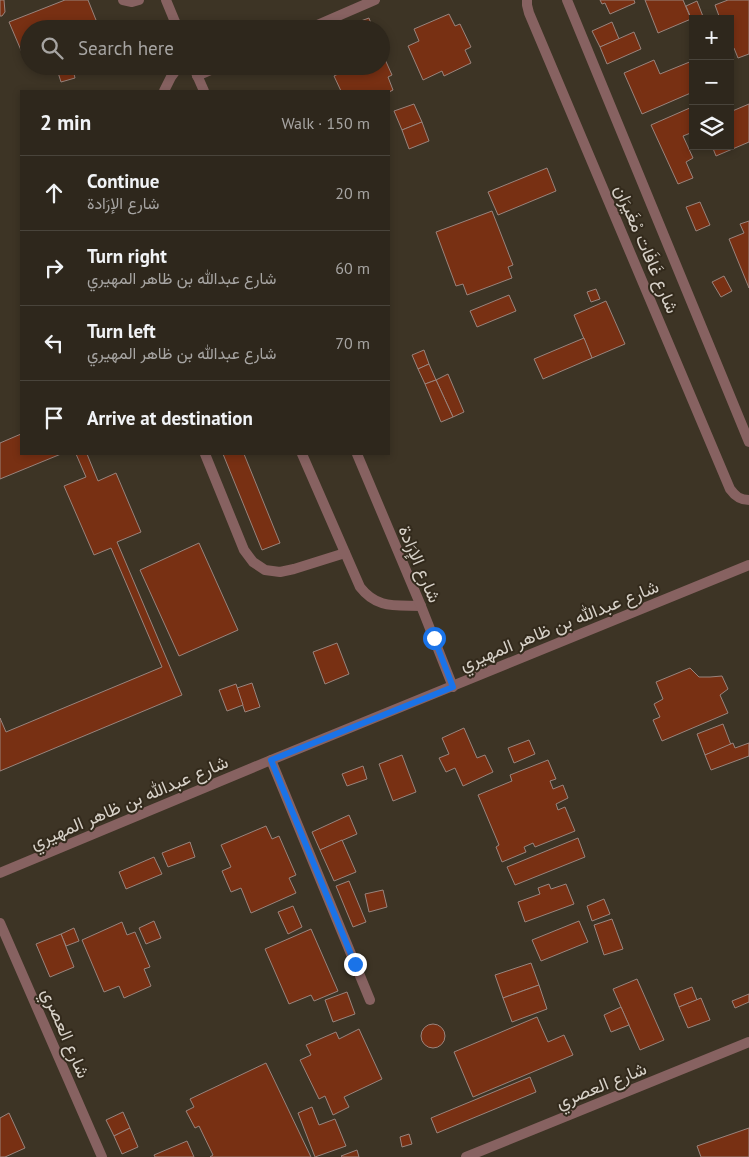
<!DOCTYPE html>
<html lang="en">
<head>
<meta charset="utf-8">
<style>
  :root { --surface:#2e271c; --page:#362f25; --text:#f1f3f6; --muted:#a7a5a3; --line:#49443b }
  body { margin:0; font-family:"PT Sans",Vazirmatn,sans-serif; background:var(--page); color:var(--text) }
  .controls { position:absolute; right:15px; top:15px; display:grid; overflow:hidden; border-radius:0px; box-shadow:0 2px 8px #0003 }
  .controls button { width:45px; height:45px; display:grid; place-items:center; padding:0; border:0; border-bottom:1px solid var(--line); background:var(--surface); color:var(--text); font:25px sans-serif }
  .stop { position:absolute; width:15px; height:15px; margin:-11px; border:4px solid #1a73e8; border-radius:50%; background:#fff }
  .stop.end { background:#1a73e8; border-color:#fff; box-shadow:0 1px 5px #0008 }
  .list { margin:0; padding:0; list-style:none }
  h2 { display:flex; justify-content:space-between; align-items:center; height:65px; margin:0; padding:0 20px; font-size:21px }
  h2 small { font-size:16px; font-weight:400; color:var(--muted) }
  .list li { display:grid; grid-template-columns:32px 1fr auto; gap:15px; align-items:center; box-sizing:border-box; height:75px; padding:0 20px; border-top:1px solid var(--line) }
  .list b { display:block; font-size:19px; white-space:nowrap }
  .list p { margin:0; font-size:16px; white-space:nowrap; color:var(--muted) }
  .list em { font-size:16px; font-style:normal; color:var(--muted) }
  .icon { flex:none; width:28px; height:28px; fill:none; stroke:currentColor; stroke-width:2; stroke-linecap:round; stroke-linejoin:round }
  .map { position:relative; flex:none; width:749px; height:1157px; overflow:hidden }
  .search { position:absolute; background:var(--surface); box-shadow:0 2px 8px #0003; left:20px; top:20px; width:370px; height:55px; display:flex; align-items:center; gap:12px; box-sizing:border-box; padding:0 18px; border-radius:28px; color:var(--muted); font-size:19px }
  .panel { position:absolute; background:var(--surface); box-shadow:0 2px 8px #0003; left:20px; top:90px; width:370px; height:365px; border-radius:0px }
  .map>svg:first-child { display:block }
  .building { fill:#783013; stroke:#99847d }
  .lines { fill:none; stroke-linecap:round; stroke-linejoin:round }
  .service { stroke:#876261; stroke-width:10 }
  .minor { stroke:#876261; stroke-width:10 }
  .route { stroke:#1a73e8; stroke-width:6 }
  .labels { text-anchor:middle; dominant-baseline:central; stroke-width:4; stroke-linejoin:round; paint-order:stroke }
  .street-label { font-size:18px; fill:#d7d1c8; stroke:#332a1c }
</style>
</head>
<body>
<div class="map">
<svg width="749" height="1157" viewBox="0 0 749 1157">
  <rect width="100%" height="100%" fill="#3d3425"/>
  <g class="building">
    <polygon points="0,0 4,0 5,12 2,16 0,16"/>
    <polygon points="65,0 88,0 98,25 88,29 29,29 29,53 23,55 9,22"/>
    <polygon points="600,0 634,0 635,3 610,14 605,3 602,4"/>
    <polygon points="645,0 683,0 691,19 658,33"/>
    <polygon points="728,0 749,0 749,54 738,58 734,48 730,50 730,19 713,19 719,16 715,5"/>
    <polygon points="697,1 704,19 693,19 693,23 686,6"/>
    <polygon points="449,14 455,26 460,24 471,47 465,50 471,63 444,76 442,71 423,80 408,46 419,41 414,29"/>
    <polygon points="369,18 373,29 344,29 344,27"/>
    <polygon points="612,22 619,39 600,47 592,31"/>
    <polygon points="634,32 641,49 607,64 600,47"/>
    <polygon points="383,55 392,75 388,77 393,90 389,92 389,91 341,91 334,76 344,71 341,66 381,66 381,56"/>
    <polygon points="654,60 660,74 692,61 693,64 693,92 642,114 624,73"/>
    <polygon points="56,66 72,66 75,78 61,82"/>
    <polygon points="414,104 422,122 402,130 394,111"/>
    <polygon points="749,104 749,142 716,156 712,146 730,146 730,123 733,122 730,112"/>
    <polygon points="692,107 693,132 683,136 693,158 686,162 693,178 678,184 651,125"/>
    <polygon points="422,122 429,141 409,149 402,130"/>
    <polygon points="547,168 556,191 498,215 488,192"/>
    <polygon points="700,202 710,225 696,231 686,207"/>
    <polygon points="492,211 513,265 508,267 512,278 467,295 463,284 456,286 436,232"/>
    <polygon points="749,221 749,288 729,239 744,233 740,224"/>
    <polygon points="724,276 732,291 721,297 712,282"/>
    <polygon points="596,289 600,299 591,302 587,292"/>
    <polygon points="509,295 516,311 477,327 470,311"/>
    <polygon points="606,301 625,344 592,358 574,315"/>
    <polygon points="584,338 592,358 543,379 534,359"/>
    <polygon points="424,350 429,364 418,369 412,355"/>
    <polygon points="429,364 436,380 425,384 418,369"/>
    <polygon points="448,374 464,412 453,417 436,380"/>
    <polygon points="436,380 453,417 441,422 425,384"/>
    <polygon points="21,434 21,454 61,454 0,479 0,443"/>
    <polygon points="76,454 87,454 98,481 116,473 141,532 117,542 182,695 0,771 0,718 6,732 162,667 111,548 94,555 64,486 86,477"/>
    <polygon points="223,454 244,454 280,543 262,550"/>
    <polygon points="199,543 238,630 179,656 140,570"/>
    <polygon points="337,643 349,674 325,684 313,652"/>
    <polygon points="690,668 699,677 710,677 722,676 728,689 720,695 728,713 662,741 653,720 660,717 654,704 663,699 656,682"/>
    <polygon points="252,683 260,707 245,712 237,688"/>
    <polygon points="236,684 243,705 227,711 219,690"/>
    <polygon points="723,724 731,745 705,755 697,734"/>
    <polygon points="464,728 477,758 485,755 493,772 463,786 455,768 446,772 439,758 449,754 442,738"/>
    <polygon points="529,740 535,754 514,763 508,748"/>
    <polygon points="733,743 735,748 749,743 749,756 711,770 705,755"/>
    <polygon points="402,755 416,792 393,801 379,764"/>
    <polygon points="548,760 556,779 550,781 553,789 563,785 568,798 556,804 558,810 565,807 575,831 535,847 533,843 524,847 526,852 502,862 496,847 499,845 478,795 512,781 510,775"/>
    <polygon points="363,766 367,779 347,786 342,774"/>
    <polygon points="349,815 357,834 320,850 312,832"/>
    <polygon points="266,826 272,839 279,836 296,875 289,878 296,893 251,913 241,888 231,892 222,871 231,867 221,845"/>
    <polygon points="578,838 585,857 515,885 507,867"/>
    <polygon points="342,840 356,872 334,881 320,850"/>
    <polygon points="190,842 195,857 168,867 162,853"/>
    <polygon points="154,857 162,874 126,889 119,872"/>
    <polygon points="349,881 366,922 353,927 336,886"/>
    <polygon points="549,884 551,889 566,884 574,904 525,922 518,902 540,894 538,888"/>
    <polygon points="383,890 387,907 369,912 365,894"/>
    <polygon points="604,899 610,914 592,921 587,906"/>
    <polygon points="293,906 302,927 288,934 278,912"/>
    <polygon points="612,919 623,949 604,955 594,925"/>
    <polygon points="154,921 161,938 146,944 139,928"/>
    <polygon points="579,921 588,942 541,961 532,940"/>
    <polygon points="122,922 127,935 135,932 150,967 144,969 151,986 124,998 119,986 104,992 82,940"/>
    <polygon points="74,928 79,941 66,946 61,934"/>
    <polygon points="311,929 338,991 314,1001 311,995 289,1004 265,949"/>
    <polygon points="61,934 74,967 50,977 36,944"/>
    <polygon points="531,963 539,985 503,998 495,975"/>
    <polygon points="637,979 664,1040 640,1050 613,989"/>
    <polygon points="539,985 547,1009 512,1022 503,998"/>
    <polygon points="692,987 697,1000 679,1007 674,994"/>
    <polygon points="347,992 355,1014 333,1022 325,1000"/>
    <polygon points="749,994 749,1002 735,1008 732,1001"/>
    <polygon points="701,998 710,1020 688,1028 679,1007"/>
    <polygon points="621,1007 629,1025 611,1032 604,1015"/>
    <polygon points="537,1017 548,1042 564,1035 573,1055 473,1097 454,1052"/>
    <circle cx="433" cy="1036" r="12"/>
    <polygon points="359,1029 382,1079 344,1097 349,1107 333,1115 325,1096 319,1099 300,1060 311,1055 306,1045 336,1032 339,1039"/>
    <polygon points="266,1063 311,1157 210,1157 213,1155 199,1126 195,1128 186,1111 194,1107 190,1099"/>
    <polygon points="530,1077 536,1092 437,1133 431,1118"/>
    <polygon points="312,1107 319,1125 335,1119 346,1146 315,1157 298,1113"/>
    <polygon points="123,1112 130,1128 114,1136 106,1120"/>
    <polygon points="9,1113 25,1148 5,1157 0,1157 0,1118"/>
    <polygon points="130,1128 138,1147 122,1154 114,1136"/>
    <polygon points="749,1128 749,1157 701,1157 697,1146"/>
    <polygon points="409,1134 412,1144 402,1147 400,1137"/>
    <polygon points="187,1141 194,1157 155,1157 154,1155"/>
    <polygon points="357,1150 359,1157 342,1157 341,1156"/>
  </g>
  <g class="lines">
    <g class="service">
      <polyline points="123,0 132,2 139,0"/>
      <polyline points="308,29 375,0"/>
      <polyline points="197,76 220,66"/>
      <polyline points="164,91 171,77 179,66"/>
      <polyline points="205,454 244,550 253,562 265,570 280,572 294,569 345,553"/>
      <path d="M 302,454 L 360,587 C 377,609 395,605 421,606"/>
      <polyline points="271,760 370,1000"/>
      <polyline points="0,923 102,1157"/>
    </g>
    <g class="minor">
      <polyline points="166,0 178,29"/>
      <path d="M 527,0 L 527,5 L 529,13 L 730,489 C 735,496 740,500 749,500"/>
      <polyline points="567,0 749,442"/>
      <polyline points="193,66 204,91"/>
      <polyline points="357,454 421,606 453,687"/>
      <polyline points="0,873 271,760 749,565"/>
      <polyline points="466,1157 749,1042"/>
    </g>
  </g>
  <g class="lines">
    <polyline class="route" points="355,964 271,760 453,687 434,638"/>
  </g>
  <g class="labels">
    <g class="street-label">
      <text transform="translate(647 249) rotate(67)">شارع غَافَات مْغَيرَان</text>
      <text transform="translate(420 564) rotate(67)">شارع الإرَادة</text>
      <text transform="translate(559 625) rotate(-22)">شارع عبدالله بن ظاهر المهيري</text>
      <text transform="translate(129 802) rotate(-23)">شارع عبدالله بن ظاهر المهيري</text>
      <text transform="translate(66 1033) rotate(67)">شارع العصري</text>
      <text transform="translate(601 1085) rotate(-22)">شارع العصري</text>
    </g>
  </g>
</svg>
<div class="controls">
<button>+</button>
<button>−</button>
<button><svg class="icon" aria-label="layers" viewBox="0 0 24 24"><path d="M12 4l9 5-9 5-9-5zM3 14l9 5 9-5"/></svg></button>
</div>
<div class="stop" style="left:434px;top:638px"></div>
<div class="stop end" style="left:355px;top:964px"></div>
<div class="search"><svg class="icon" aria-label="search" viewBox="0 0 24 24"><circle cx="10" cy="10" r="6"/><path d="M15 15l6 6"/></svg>Search here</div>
<section class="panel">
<h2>2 min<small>Walk · 150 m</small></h2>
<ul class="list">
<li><svg class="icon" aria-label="ahead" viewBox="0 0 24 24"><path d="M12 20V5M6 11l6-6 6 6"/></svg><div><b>Continue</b><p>شارع الإرَادة</p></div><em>20 m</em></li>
<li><svg class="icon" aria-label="right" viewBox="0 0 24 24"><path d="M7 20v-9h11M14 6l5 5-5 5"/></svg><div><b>Turn right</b><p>شارع عبدالله بن ظاهر المهيري</p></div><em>60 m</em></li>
<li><svg class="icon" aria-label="left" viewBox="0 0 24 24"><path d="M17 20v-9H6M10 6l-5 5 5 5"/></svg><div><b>Turn left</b><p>شارع عبدالله بن ظاهر المهيري</p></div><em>70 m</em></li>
<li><svg class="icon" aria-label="arrive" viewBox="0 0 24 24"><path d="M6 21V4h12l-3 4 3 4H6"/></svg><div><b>Arrive at destination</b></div></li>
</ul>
</section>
</div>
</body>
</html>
